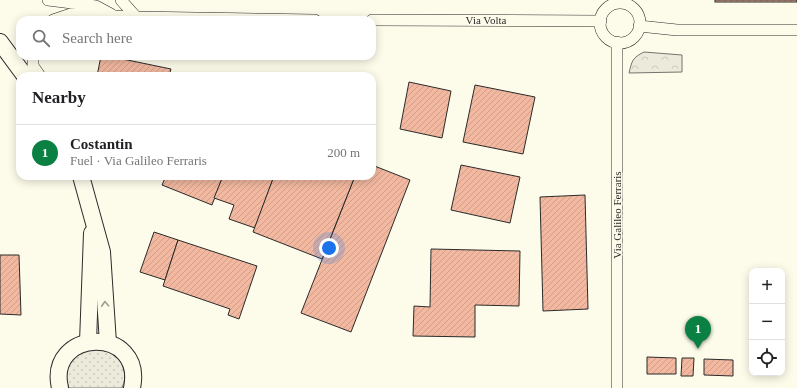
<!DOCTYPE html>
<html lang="en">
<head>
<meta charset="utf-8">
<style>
  :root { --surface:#fff; --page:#f6f6f6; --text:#202124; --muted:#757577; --line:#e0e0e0; --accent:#0b8043 }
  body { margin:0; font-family:Georgia,serif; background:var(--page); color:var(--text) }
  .controls { position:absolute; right:12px; bottom:12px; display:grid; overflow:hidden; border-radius:8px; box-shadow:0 2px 10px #0003 }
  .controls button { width:36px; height:36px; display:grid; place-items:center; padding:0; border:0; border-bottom:1px solid var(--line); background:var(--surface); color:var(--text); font:20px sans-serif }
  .you { position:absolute; left:329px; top:248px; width:14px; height:14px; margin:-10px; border:3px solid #fff; border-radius:50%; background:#1a73e8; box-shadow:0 0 0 6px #1a73e833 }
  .badge { display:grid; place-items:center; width:26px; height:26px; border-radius:50%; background:var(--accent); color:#fff; font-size:13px; font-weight:700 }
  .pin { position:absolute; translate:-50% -33px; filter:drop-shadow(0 1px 2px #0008) }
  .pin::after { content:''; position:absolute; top:21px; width:14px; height:12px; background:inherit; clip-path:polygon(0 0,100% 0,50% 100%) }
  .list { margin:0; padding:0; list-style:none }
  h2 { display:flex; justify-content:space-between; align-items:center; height:52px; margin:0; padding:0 16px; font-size:17px }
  h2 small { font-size:13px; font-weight:400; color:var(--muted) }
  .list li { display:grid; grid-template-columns:26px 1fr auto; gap:12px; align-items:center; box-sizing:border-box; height:56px; padding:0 16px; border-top:1px solid var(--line) }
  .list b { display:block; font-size:15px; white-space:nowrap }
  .list p { margin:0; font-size:13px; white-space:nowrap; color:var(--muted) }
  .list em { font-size:13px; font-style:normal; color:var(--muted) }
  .icon { flex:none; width:22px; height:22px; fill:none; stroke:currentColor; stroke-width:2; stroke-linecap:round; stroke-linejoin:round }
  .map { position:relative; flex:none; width:797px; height:388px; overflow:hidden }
  .search { position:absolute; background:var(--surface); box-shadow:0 2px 10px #0003; left:16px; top:16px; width:360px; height:44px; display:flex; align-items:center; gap:10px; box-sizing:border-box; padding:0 14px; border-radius:12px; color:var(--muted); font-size:15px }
  .panel { position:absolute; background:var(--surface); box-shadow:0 2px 10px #0003; left:16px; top:72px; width:360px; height:108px; border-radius:12px }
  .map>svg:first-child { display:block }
  .grass { fill:url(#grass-dots); stroke:#74746e }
  .park { fill:url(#park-crowns); stroke:#74746e }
  .building { fill:url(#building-hatch); stroke:#2b2b2b }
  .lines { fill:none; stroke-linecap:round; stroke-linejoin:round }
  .street-casing { stroke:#2b2b2b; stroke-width:12 }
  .secondary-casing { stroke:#2b2b2b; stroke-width:18 }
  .street { stroke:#fdfbea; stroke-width:11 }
  .secondary { stroke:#fdfbea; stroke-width:16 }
  .oneway { stroke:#9e9d94 }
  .labels { text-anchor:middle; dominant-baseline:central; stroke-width:3; stroke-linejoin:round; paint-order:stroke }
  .street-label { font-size:11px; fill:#2b2b2b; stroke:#fdfbea }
</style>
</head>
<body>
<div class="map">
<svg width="797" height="388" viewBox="0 0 797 388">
  <defs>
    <pattern id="grass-dots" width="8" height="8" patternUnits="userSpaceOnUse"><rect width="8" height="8" fill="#ecebdb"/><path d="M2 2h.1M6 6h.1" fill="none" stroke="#cbcabc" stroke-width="1.8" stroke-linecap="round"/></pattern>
    <pattern id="park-crowns" width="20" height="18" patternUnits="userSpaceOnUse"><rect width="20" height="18" fill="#ecebdb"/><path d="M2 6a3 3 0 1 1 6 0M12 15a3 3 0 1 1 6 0" fill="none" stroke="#cbcabc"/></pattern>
    <pattern id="building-hatch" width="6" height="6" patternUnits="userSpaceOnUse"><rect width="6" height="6" fill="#f2b8a0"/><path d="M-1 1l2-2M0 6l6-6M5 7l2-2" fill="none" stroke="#d09e8a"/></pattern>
  </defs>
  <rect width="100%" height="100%" fill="#fdfbea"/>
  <path class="grass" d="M 92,345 L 118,355 C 123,367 128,375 122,388 L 69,388 C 60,364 75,358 92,345 Z"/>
  <path class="park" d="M 644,52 L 682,55 L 682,72 L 629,73 C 632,61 632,58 644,52 Z"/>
  <g class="building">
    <rect x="715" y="0" width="82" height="2"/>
    <polygon points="101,56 108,56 171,69 169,76 97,76"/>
    <polygon points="409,82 451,91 442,138 400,129"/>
    <polygon points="475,85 535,97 523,154 463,142"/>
    <polygon points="372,165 410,180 351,332 301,313 355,176 372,176"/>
    <polygon points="461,165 520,177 510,223 451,210"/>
    <polygon points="166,176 223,176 212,205 162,185"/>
    <polygon points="223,176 274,176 255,228 229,219 234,205 214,198"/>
    <polygon points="274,176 355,176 322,259 253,232"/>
    <polygon points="585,195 588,309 543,311 540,197"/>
    <polygon points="154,232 178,240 165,280 140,272"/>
    <polygon points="178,240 257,266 239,319 228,315 230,309 163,286"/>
    <polygon points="431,249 520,251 519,306 475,305 475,337 413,336 414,306 430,307"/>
    <polygon points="0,255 19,255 21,315 0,314"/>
    <polygon points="647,357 676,358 676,374 647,374"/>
    <polygon points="682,358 694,358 693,376 681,376"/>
    <polygon points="704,359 733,360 733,376 704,375"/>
  </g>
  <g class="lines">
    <defs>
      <g id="street">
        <polyline points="48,0 96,6 111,14"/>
        <polyline points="121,0 136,17"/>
        <circle cx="620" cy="23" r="20"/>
        <polyline points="53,20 71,14 136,17 315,20"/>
        <polyline points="372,20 601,21"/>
        <polyline points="639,26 677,30 797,30"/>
        <polyline points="617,42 617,388"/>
        <polyline points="33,56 33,66 40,76"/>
      </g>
      <g id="secondary">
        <polyline points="0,42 25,76"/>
        <polyline points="81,176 102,252 108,343"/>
        <polyline points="88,342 92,233"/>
        <path d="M 60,388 C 46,328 145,325 132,388"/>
      </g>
    </defs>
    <use href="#street" class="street-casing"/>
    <use href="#secondary" class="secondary-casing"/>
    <use href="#street" class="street"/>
    <use href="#secondary" class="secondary"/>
  </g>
  <defs><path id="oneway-chevron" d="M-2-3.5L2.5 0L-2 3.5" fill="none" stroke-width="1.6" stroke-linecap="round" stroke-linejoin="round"/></defs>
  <use class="oneway" href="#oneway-chevron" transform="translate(105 304) rotate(-93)"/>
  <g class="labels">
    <g class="street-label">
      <text x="486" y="20">Via Volta</text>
      <text transform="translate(617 215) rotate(-90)">Via Galileo Ferraris</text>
    </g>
  </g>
</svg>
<div class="controls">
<button>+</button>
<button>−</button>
<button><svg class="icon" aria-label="locate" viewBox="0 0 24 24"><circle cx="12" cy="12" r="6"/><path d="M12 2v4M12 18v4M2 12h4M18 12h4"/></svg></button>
</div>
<div class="you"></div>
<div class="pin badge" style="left:698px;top:349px">1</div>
<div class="search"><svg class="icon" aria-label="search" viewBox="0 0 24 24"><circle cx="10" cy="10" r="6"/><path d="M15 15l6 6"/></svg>Search here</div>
<section class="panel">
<h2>Nearby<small></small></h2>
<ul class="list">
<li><span class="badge">1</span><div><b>Costantin</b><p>Fuel · Via Galileo Ferraris</p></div><em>200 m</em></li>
</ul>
</section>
</div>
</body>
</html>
